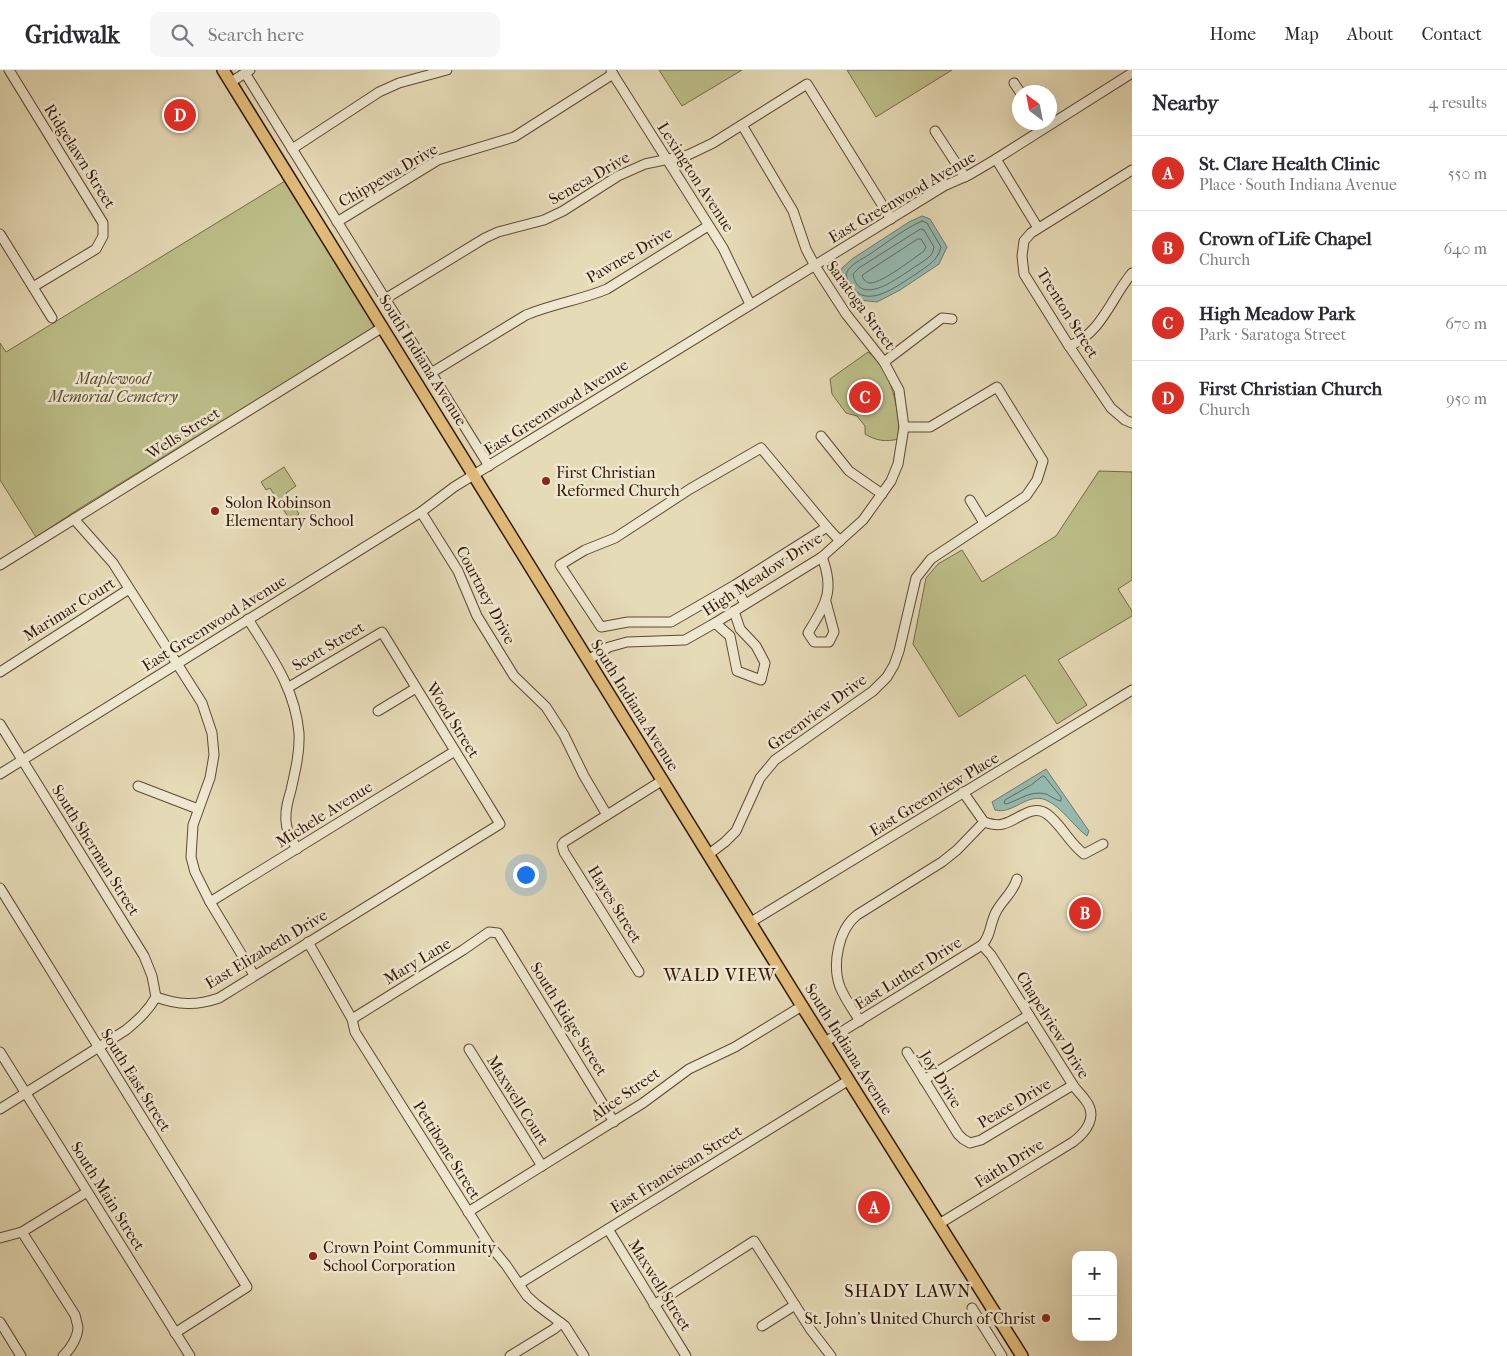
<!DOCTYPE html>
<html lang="en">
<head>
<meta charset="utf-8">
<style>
  :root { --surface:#fff; --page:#f7f7f7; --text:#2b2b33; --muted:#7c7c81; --line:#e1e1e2; --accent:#d93025 }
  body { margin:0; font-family:"IM FELL French Canon",serif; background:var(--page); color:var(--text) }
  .controls { position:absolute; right:15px; bottom:15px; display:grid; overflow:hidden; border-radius:10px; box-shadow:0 5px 20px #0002 }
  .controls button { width:45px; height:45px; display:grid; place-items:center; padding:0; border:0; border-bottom:1px solid var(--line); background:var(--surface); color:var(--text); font:25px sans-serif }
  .compass { position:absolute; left:1012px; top:15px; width:45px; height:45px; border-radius:50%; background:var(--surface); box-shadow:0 5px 20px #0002; rotate:328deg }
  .you { position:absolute; left:525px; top:804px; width:18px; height:18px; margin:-12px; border:4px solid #fff; border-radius:50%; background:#1a73e8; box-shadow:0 0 0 8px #1a73e833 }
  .badge { display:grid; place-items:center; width:32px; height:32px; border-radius:50%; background:var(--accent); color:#fff; font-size:16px; font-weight:700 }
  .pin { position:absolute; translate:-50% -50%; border:2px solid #fff; box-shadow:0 1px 5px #0006 }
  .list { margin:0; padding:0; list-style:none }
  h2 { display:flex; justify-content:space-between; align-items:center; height:65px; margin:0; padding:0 20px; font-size:21px }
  h2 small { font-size:16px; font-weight:400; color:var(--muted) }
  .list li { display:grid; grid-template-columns:32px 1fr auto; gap:15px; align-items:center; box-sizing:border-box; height:75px; padding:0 20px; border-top:1px solid var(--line) }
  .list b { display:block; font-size:19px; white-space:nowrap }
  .list p { margin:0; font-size:16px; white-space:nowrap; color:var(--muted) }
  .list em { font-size:16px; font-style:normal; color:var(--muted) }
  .icon { flex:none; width:28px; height:28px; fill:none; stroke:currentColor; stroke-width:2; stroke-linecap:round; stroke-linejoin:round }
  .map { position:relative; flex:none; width:1132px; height:1286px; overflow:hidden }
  header { display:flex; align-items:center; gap:30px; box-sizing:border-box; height:70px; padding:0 25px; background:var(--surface); border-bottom:1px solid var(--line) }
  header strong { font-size:24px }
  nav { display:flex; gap:28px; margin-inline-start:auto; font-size:18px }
  .search { width:350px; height:45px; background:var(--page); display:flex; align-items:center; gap:12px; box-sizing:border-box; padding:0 18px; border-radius:10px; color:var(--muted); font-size:19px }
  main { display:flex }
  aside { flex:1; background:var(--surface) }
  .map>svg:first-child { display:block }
  .green { fill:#bdbe89; stroke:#786a48 }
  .water { fill:#96bbb2; stroke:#6e796e }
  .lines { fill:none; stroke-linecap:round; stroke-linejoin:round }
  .shore { stroke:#64695c; stroke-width:1 }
  .minor-casing { stroke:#5f4833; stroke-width:11 }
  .major-casing { stroke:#321707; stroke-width:14 }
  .minor { stroke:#efe8d0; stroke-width:9 }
  .major { stroke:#e3be7c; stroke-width:11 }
  .poi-dot { fill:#8f2418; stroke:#efe8d0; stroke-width:2 }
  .labels { text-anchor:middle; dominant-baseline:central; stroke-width:5; stroke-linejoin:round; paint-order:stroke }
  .street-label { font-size:16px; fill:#321707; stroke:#efe8d0 }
  .park-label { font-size:16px; font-style:italic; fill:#5c492e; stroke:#efe8d0 }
  .poi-label { font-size:16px; fill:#321707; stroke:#efe8d0; text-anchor:start }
  .neighbourhood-label { font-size:18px; letter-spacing:1px; fill:#321707; stroke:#efe8d0 }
</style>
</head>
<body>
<header>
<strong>Gridwalk</strong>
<div class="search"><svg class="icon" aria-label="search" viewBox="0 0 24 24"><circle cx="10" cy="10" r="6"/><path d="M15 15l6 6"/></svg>Search here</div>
<nav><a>Home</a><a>Map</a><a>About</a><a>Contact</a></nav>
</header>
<main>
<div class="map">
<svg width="1132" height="1286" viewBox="0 0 1132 1286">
  <rect width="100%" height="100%" fill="#e6dbb7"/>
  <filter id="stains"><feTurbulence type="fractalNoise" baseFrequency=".004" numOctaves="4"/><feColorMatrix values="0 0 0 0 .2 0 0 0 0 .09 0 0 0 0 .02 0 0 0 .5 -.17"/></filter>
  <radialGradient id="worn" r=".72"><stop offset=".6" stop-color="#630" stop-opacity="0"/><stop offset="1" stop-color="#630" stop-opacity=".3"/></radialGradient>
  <g class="green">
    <polygon points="659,0 742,0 682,36"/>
    <polygon points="847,0 952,0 876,47"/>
    <polygon points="285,111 374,252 373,258 77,440 36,467 0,410 0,273 6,282"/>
    <path d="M 868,282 C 892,299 900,342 899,369 C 886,372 876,371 865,364 L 865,356 L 857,346 L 846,343 L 832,324 L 830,309 Z"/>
    <polygon points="284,397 296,416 286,423 299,444 290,450 270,418 266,420 261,412"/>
    <polygon points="1099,401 1132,402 1132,510 1118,519 1132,541 1132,546 1058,590 1087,635 1057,654 1025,605 959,647 913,574 926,508 938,494 962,480 982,512 1056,466"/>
  </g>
  <g class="water">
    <polygon points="922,146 930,149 947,177 939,194 900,220 877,232 859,230 848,222 843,213 841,203 842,198 852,189 909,152"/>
    <path d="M 1046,699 L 1089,761 L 1087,766 C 1073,756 1063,738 1046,730 C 1027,722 1013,745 995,740 L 992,732 Z"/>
  </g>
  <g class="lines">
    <g class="shore">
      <path d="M 922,151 L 927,153 L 941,177 C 937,192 928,195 916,204 C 898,215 866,242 850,214 C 847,210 845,204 848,200 C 854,192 865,188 873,182 C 889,171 904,159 922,151 Z"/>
      <path d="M 921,159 L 924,160 L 934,177 C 933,181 932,185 929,187 C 923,192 916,196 910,200 C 895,210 859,237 853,204 L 859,198 Z"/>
      <path d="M 918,169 L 921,169 L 926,177 L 924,181 C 913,189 883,212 871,213 C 866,213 864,210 862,206 L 864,204 Z"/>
      <path d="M 1043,706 L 1045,707 L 1061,727 L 1061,731 C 1055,730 1051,726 1046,724 C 1030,720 1020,730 1006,734 L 1004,733 L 1005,730 L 1031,715 Z"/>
    </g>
    <defs>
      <g id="minor">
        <polyline points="9,0 103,153 103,166 96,179 33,217"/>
        <polyline points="611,1 723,178 750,234"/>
        <polyline points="245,3 489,396"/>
        <polyline points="231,12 250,0"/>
        <polyline points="1014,13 1020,22"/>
        <polyline points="935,61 965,107"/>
        <polyline points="292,79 379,22 399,13 447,0"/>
        <polyline points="996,89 1038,158"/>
        <polyline points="1132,100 1031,163 1024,171 1022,186 1024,204 1069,276 1111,338 1125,350 1132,353"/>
        <polyline points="337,152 438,90 514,67 613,4"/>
        <polyline points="0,164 52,248"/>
        <polyline points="385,229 485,168 498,162 544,150 563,141 618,106 645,94 688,85 713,73 807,14 891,149"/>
        <path d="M 1069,276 C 1102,263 1111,228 1132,203"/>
        <polyline points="884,292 942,248 952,249"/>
        <path d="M 431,303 L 526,245 C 552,234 581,230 607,219 L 708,156"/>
        <polyline points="821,366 849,401 882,424"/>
        <polygon points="761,378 827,457 735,515 671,552 628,552 601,557 560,495 585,480 615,468 690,419"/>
        <polyline points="970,430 984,453"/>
        <polyline points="421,442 458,501 477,546 514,606 546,637 564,665 584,706 607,745"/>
        <polyline points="74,449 113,493 202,633 212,663 214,685 210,708 193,755 191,787 195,802 210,832 254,905"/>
        <polyline points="827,457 840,471"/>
        <path d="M 822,487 C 835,521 826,533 808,563 L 814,572 L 829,572 L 834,562 L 826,532"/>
        <polyline points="0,495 383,257"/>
        <polyline points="735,515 745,534"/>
        <path d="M 248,549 C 271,586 295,618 299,663 C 300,682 295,702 291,720 C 288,730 285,740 286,751 C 286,761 292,770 297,779"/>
        <polyline points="715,553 730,566 737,601 761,610 765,593 756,576 740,559 734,541"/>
        <polyline points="588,590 609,577 627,572 685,570 715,553 822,487 863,450 891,411 898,394 904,357 899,320 884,292 846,244 815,196 806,179 793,141 742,55"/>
        <polyline points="0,602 129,519"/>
        <polyline points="378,641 416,618"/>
        <polyline points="0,654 144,886 152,906 156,927"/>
        <polyline points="0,704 421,442 454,417 944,116 969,105 996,89 1132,3"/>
        <polyline points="138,716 198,739"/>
        <path d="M 984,752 C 990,754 997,756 1003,754 C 1017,751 1032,733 1047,744 C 1062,755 1069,773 1084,784 L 1103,774"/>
        <polyline points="709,784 725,772 736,761 760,708 775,690 873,621 887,607 894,595 899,581 916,508 931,489 1026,426 1037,410 1043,391 997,317 930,357 904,357"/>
        <polyline points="0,818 247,1217 175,1263"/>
        <polyline points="210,832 455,681"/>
        <polyline points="751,852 1132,620"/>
        <polyline points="308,872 352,949 355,962 488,1173 506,1195 527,1226 537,1235 565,1256 584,1286"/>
        <polyline points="639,902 564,782 562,775 564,772 663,710"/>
        <path d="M 156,927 C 178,935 196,936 219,928 L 500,754 L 382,562 L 289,617"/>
        <polyline points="352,949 463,880 489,862 498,863 614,1052"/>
        <path d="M 860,951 C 853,940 845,929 840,917 C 832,895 838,860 857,845 L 942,792 L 957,780 L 984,752 L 963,722"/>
        <path d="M 825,972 L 982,875 C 991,866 990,853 996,842 C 1002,830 1013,823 1017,809"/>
        <polyline points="469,979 542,1096"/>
        <polyline points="0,982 190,1286"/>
        <polyline points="907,982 958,1064 963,1069 970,1073 981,1070 1073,1015"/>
        <polyline points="924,1010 1029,945"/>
        <path d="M 0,1039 L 126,960 C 138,950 148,941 156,927"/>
        <polyline points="468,1142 643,1033 689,999 735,977 802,936"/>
        <path d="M 939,1154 L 1073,1072 C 1086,1062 1098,1047 1086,1031 C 1082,1025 1077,1021 1073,1015 L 991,885 L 982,875"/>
        <polyline points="608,1159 686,1286"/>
        <path d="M 22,1162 L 75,1245 C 76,1249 77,1253 78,1257 C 78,1267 70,1280 63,1286"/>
        <polyline points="0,1168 22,1162 87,1122"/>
        <polyline points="519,1214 849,1010"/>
        <polyline points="654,1235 754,1171 811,1260 831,1286"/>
        <polyline points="972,1238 1002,1286"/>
        <polyline points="0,1252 21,1286"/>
        <polyline points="762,1256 795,1235"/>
        <polyline points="510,1286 554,1259 561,1253"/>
      </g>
      <polyline id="major" points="223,0 802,936 1022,1286"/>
    </defs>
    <use href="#minor" class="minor-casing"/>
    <use href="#major" class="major-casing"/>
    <use href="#minor" class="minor"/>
    <use href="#major" class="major"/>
  </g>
  <g class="poi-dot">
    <circle cx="546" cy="411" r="5"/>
    <circle cx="215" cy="441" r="5"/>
    <circle cx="313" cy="1186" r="5"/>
    <circle cx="1046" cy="1248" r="5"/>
  </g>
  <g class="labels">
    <g class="street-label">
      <text transform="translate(80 86) rotate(58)">Ridgelawn Street</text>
      <text transform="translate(388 105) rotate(-30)">Chippewa Drive</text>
      <text transform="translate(696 107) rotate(57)">Lexington Avenue</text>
      <text transform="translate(589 108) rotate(-30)">Seneca Drive</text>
      <text transform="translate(902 127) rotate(-30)">East Greenwood Avenue</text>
      <text transform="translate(629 185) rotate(-30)">Pawnee Drive</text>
      <text transform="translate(861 235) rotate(54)">Saratoga Street</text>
      <text transform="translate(1068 243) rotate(58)">Trenton Street</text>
      <text transform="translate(423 290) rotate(58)">South Indiana Avenue</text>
      <text transform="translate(556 337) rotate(-32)">East Greenwood Avenue</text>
      <text transform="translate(183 363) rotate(-32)">Wells Street</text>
      <text transform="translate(762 504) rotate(-33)">High Meadow Drive</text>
      <text transform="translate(486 525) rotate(62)">Courtney Drive</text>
      <text transform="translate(69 539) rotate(-32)">Marimar Court</text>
      <text transform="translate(214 553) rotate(-32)">East Greenwood Avenue</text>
      <text transform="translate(328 576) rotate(-31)">Scott Street</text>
      <text transform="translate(635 635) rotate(58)">South Indiana Avenue</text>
      <text transform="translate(817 642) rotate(-36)">Greenview Drive</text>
      <text transform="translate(453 650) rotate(58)">Wood Street</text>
      <text transform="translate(934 724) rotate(-31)">East Greenview Place</text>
      <text transform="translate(324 744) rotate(-32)">Michele Avenue</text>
      <text transform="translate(96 780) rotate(58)">South Sherman Street</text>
      <text transform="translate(615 834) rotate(58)">Hayes Street</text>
      <text transform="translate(266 879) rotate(-31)">East Elizabeth Drive</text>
      <text transform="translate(417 891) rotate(-31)">Mary Lane</text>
      <text transform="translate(908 903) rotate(-32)">East Luther Drive</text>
      <text transform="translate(569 949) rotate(58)">South Ridge Street</text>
      <text transform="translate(1053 955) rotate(58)">Chapelview Drive</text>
      <text transform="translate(849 979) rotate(58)">South Indiana Avenue</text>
      <text transform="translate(941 1009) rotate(58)">Joy Drive</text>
      <text transform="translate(136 1010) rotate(58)">South East Street</text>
      <text transform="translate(625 1024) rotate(-35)">Alice Street</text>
      <text transform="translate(518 1030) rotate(58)">Maxwell Court</text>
      <text transform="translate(1014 1033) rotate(-31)">Peace Drive</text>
      <text transform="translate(447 1080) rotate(58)">Pettibone Street</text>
      <text transform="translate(1009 1093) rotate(-32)">Faith Drive</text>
      <text transform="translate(676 1099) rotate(-32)">East Franciscan Street</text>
      <text transform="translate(108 1126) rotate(58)">South Main Street</text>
      <text transform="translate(660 1215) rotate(58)">Maxwell Street</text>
    </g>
    <g class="park-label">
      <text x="113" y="308">Maplewood<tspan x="113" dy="18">Memorial Cemetery</tspan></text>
    </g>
    <g class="poi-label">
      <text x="556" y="402">First Christian<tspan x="556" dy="18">Reformed Church</tspan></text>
      <text x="225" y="432">Solon Robinson<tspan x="225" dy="18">Elementary School</tspan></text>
      <text x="323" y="1177">Crown Point Community<tspan x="323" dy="18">School Corporation</tspan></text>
      <text x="1036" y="1248" text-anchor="end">St. John's United Church of Christ</text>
    </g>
    <g class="neighbourhood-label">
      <text x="720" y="905">WALD VIEW</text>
      <text x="908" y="1221">SHADY LAWN</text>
    </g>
  </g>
  <rect width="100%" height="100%" filter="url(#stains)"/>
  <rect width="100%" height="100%" fill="url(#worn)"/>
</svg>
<div class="controls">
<button>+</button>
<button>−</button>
</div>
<svg class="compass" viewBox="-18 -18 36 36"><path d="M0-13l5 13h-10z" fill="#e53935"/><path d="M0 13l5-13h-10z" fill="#7c7c81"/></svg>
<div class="you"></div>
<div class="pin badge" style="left:874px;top:1137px">A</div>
<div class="pin badge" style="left:1085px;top:843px">B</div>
<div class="pin badge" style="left:865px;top:327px">C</div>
<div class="pin badge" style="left:180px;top:45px">D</div>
</div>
<aside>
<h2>Nearby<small>4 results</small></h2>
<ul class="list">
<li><span class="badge">A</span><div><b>St. Clare Health Clinic</b><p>Place · South Indiana Avenue</p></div><em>550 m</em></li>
<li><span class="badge">B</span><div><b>Crown of Life Chapel</b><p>Church</p></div><em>640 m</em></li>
<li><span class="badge">C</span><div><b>High Meadow Park</b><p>Park · Saratoga Street</p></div><em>670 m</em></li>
<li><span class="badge">D</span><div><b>First Christian Church</b><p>Church</p></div><em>950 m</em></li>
</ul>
</aside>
</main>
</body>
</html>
